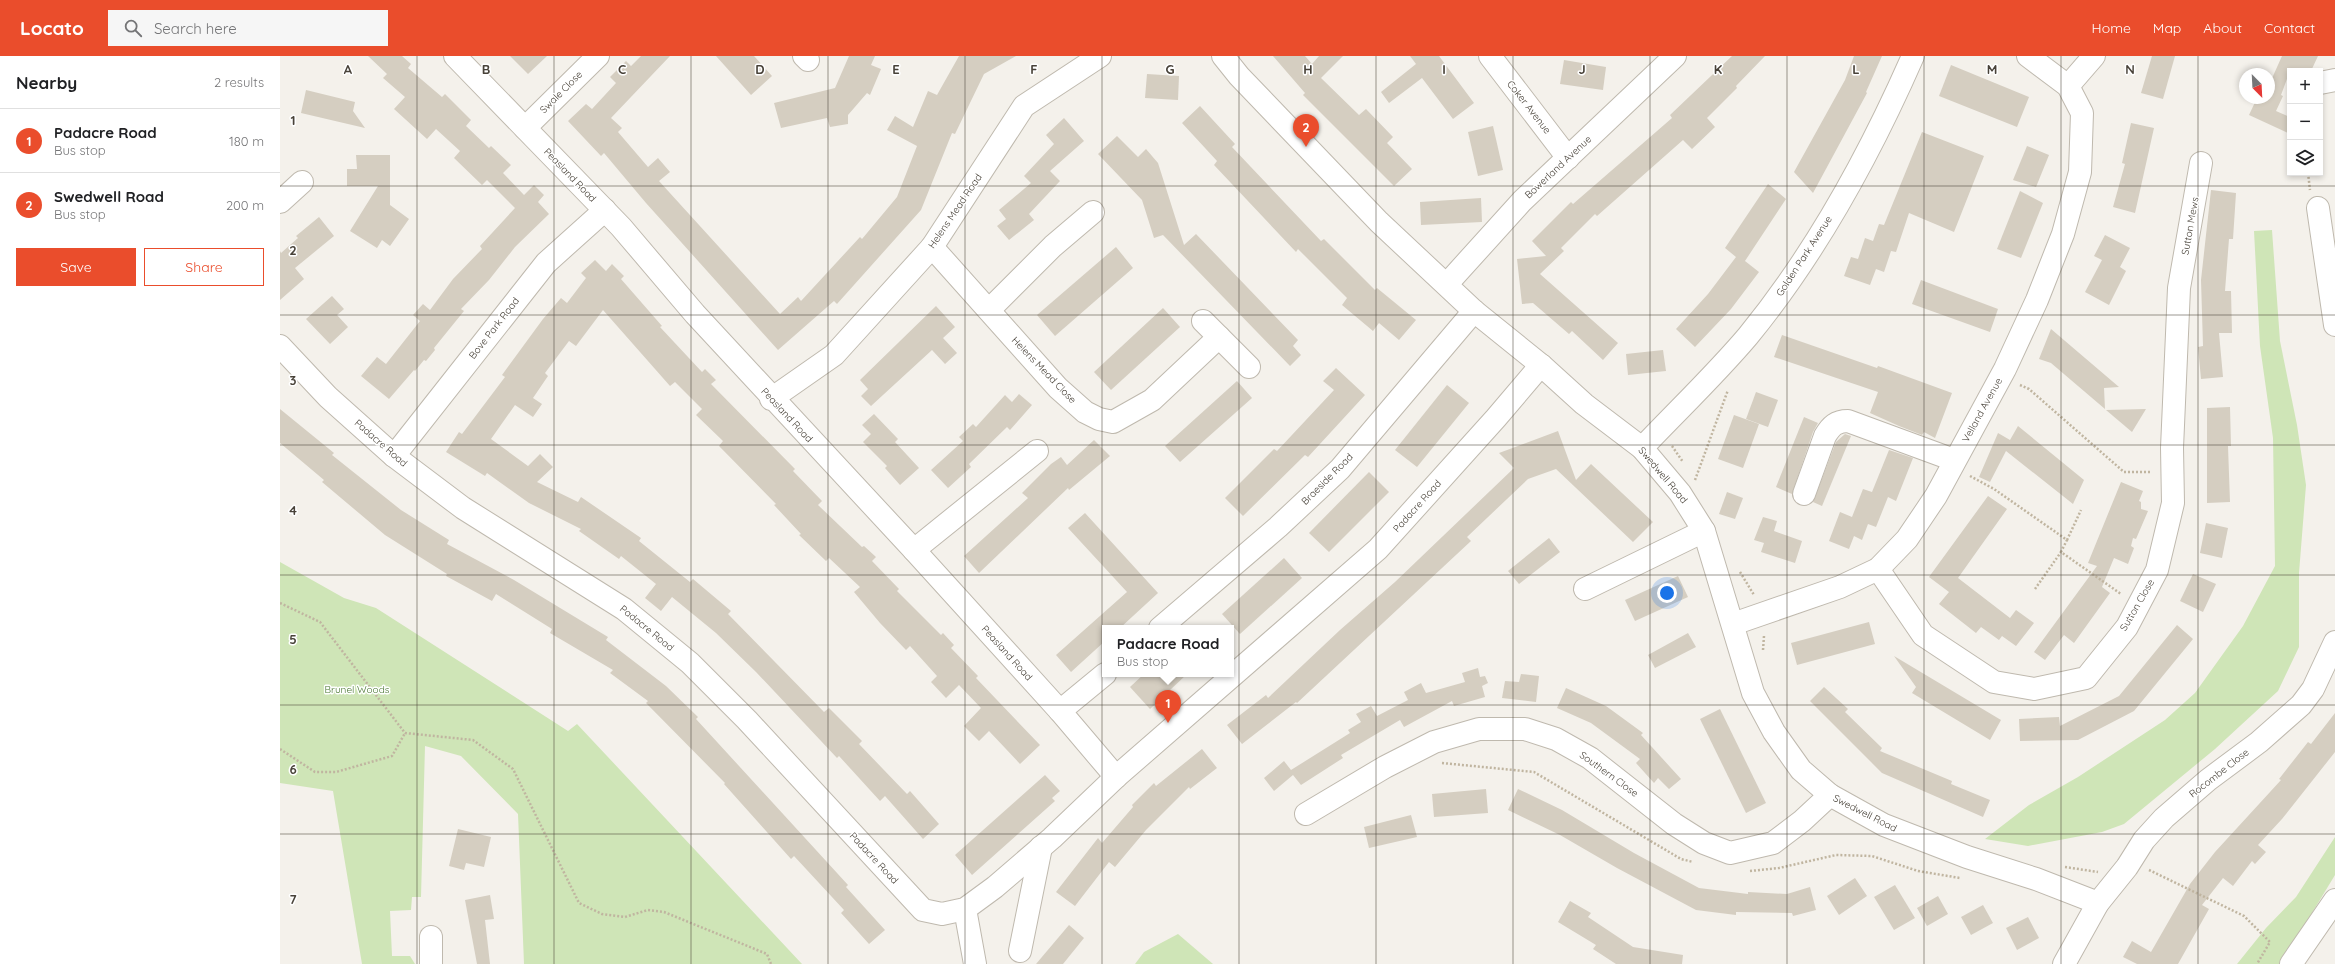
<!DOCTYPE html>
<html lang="en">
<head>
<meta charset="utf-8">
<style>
  :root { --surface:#fff; --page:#f6f6f6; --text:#202124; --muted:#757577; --line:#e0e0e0; --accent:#ea4d2c }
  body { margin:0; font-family:Quicksand,sans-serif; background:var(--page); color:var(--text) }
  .controls { position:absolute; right:12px; top:12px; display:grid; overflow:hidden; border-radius:0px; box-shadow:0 2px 6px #0003 }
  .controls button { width:36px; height:36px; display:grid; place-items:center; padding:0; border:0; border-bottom:1px solid var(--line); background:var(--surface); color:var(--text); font:20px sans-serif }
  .compass { position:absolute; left:1959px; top:12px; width:36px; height:36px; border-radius:50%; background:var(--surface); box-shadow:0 2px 6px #0003; rotate:156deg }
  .you { position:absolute; left:1387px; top:537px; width:14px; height:14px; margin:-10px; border:3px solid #fff; border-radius:50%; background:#1a73e8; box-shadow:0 0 0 6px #1a73e833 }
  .badge { display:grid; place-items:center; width:26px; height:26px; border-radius:50%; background:var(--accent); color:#fff; font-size:13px; font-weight:700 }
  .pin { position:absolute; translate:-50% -33px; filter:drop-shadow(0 1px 2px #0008) }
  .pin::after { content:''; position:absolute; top:21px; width:14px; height:12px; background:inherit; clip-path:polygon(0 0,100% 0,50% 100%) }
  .popup { position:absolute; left:822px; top:569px; width:132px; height:52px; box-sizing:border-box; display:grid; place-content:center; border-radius:0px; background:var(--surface); filter:drop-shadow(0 1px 3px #0005); font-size:13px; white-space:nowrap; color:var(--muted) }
  .popup b { font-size:15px; color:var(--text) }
  .popup::after { content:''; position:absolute; left:50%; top:100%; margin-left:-8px; border:8px solid transparent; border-top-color:var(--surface) }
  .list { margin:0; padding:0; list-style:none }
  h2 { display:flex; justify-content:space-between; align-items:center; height:52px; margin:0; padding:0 16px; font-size:17px }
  h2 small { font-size:13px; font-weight:400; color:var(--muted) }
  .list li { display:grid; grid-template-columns:26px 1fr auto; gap:12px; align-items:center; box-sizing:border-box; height:64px; padding:0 16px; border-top:1px solid var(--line) }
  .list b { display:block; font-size:15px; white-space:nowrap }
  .list p { margin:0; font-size:13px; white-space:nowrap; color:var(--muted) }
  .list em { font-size:13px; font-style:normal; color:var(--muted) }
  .actions { display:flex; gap:8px; padding:12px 16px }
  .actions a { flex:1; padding:9px 0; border:1px solid var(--accent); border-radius:0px; text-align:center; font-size:14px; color:var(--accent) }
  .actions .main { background:var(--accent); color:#fff }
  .icon { flex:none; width:22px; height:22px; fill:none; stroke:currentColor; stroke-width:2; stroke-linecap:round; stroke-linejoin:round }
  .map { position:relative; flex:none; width:2055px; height:908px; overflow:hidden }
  header { display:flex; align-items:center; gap:24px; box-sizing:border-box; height:56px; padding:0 20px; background:var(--accent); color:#fff }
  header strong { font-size:19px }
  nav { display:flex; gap:22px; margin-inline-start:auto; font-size:14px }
  .search { width:280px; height:36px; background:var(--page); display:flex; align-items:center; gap:10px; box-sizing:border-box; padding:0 14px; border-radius:0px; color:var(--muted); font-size:15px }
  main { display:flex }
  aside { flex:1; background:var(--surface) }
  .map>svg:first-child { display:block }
  .green { fill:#cfe5b7 }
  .building { fill:#d5cec1 }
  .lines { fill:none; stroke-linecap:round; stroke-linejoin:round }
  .minor-casing { stroke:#bfb9ae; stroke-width:24 }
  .path { stroke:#c0b5a0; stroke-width:2.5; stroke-dasharray:2 2; stroke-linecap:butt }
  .minor { stroke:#fff; stroke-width:22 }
  .grid { fill:none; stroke:#484239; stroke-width:1; stroke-opacity:0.55 }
  .labels { text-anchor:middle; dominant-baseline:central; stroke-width:3; stroke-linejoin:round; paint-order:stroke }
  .street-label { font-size:10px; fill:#484239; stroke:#fff }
  .park-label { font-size:10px; fill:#487630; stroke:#fff }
  .grid-label { font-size:13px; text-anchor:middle; font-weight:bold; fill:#484239; stroke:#fff; stroke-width:3; stroke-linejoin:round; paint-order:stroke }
</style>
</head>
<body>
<header>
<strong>Locato</strong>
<div class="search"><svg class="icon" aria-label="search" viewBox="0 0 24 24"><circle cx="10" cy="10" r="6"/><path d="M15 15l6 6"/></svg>Search here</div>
<nav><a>Home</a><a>Map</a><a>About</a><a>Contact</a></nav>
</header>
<main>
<aside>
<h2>Nearby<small>2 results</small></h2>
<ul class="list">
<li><span class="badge">1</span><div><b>Padacre Road</b><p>Bus stop</p></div><em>180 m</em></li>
<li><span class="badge">2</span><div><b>Swedwell Road</b><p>Bus stop</p></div><em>200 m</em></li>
</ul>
<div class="actions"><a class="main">Save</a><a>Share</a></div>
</aside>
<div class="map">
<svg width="2055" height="908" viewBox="0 0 2055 908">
  <rect width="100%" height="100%" fill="#f4f1eb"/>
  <g class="green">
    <polygon points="1992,174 2000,285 2017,369 2026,429 2019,517 2019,591 1998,635 1935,693 1844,768 1822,776 1748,790 1705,783 1749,749 1798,721 1885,664 1915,637 1963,570 1995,510 1993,382 1980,290 1974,175"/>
    <polygon points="0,506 64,542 96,552 288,675 297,668 522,908 244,908 238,758 181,700 145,690 141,841 132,841 131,854 110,855 112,900 130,900 135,908 82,908 53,735 0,727"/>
    <polygon points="2055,781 2055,819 2001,908 1957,908 1986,872 2016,841"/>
    <polygon points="898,878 933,908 855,908 864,896"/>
  </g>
  <g class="building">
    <polygon points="88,0 122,0 131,8 128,12 162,41 165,38 191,64 186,70 209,92 211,90 231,109 223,117 244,139 254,129 264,139 258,146 269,158 235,191 209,224 181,253 184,255 154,292 155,294 146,305 144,304 135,315 134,314 109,343 81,320 97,301 106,308 140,265 133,259 143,248 150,254 173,223 202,193 200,190 235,152 207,124 202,129 174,102 180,95 156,73 147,83 114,53 125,41 103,22 107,18"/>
    <polygon points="230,0 267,0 248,18"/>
    <polygon points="361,0 390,0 331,62 342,72 338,76 368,111 378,102 390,116 379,125 500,258 518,241 521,245 580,181 582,183 617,141 637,90 607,74 615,60 633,71 648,35 657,39 679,0 736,0 704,18 675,78 672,77 641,154 557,248 554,245 498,294 366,147 324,97 321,100 288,65 306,48 312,53 336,27 330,21 346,5 351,10"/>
    <polygon points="436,0 474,0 492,20 471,39"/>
    <polygon points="569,0 595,0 591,9 601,13 590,39 587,37 568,59 568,68 550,71 547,62 501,72 494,47 555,32"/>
    <polygon points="993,0 1025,0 1032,8 1039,0 1063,0 1041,22 1079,59 1086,53 1113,81 1107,87 1132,113 1114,130 1023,39 1025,37"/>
    <polygon points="1130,0 1159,0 1194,47 1173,63 1142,22 1109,47 1101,36 1136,8"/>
    <polygon points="1452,0 1485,0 1456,30 1457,32 1427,62 1435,71 1412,93 1403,84 1317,160 1315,158 1281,192 1284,195 1260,218 1338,287 1323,304 1292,275 1289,278 1253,247 1242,248 1237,203 1266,200 1252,185 1291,146 1293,148 1392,62 1390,59"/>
    <polygon points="1574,0 1602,0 1586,36 1587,37 1533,137 1514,116 1565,24"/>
    <polygon points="1872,0 1895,0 1883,43 1861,37"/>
    <polygon points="2002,0 2038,0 2031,15 2010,15 2001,39 2003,40 1996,55 2010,61 2010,78 1969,59 1977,42 1989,42 1989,29"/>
    <polygon points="1284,4 1326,11 1323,34 1280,28"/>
    <polygon points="1671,9 1749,41 1737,71 1659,40"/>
    <polygon points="867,18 899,20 898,44 865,42"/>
    <polygon points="26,34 75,46 73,55 85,72 21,57"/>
    <polygon points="920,50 955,88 952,91 1041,185 1044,183 1095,234 1097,232 1136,264 1119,284 1099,267 1093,275 1062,249 1067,242 1018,193 1016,196 934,109 937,105 902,67"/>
    <polygon points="784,62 804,85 770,115 780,125 749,158 754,164 729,184 717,170 726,163 719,154 751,127 744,120 774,88 766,79"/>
    <polygon points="1851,67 1874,72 1855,157 1833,151 1845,108 1842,107"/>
    <polygon points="1213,70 1223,114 1198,120 1188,76"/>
    <polygon points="1642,76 1704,100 1674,176 1629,157 1616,196 1611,195 1604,216 1596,213 1590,229 1564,220 1571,201 1578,203 1585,182 1593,185 1599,168 1604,169"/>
    <polygon points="837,80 858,101 866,93 878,107 904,189 916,178 1018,284 1013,290 1021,299 1010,310 883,179 874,182 862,144 818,98"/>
    <polygon points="1747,90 1769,99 1756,131 1733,124"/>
    <polygon points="76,99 110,99 110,149 129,163 110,190 102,184 97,192 70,175 98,130 67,130 67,113 77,113"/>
    <polygon points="1488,128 1506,143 1465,205 1479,216 1451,253 1415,291 1396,273 1428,238 1456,201 1445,192"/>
    <polygon points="1931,134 1956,137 1953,183 1949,183 1945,235 1951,235 1952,277 1939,277 1943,321 1921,323 1918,291 1923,290 1921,224"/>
    <polygon points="1740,135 1763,147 1741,202 1717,193"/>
    <polygon points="1201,142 1202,166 1141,169 1140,146"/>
    <polygon points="39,161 54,180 15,212 24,223 0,244 0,195 1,197 18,182 16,180"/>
    <polygon points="1825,179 1850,192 1840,211 1846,215 1829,249 1805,236 1822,204 1814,200"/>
    <polygon points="836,191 853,212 775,280 757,259"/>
    <polygon points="315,204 326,215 332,208 344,220 341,223 382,270 380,271 422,316 425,313 436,324 431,328 515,413 513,415 542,445 538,449 582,491 584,490 596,501 592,505 619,533 617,535 661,579 663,577 674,589 671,592 698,620 696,622 760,689 740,708 709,675 699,685 684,670 701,652 679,629 666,642 651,626 657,620 630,590 626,594 600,567 574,536 580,531 549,502 546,505 519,479 521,478 494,449 496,448 439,390 443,385 416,359 422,353 395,326 390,330 323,254 296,290 289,285 265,317 268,320 253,342 262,348 253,361 235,349 211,383 248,410 260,398 273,411 257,426 298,446 301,441 361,482 359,485 410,526 413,523 451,555 448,558 544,656 549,652 582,685 579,688 627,738 630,735 659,768 643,783 605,740 600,745 559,700 557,702 476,616 436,577 392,541 381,555 365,542 376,528 341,500 339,503 299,475 301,473 249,447 207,417 205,420 166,396 179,376 182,378 225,321 222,319 263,263 281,242 287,247 306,222 301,217"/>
    <polygon points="1641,224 1718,253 1710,276 1632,248"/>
    <polygon points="52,240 64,253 57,259 68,271 50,288 26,263"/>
    <polygon points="656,250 675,271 663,282 677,297 665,308 652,294 591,350 581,340 588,333 580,324"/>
    <polygon points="883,252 900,271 831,334 814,316"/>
    <polygon points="1771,273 1839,331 1824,332 1825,353 1771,307 1759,303"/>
    <polygon points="1502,279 1597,312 1598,310 1672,337 1655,382 1644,376 1642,379 1619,370 1590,357 1598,336 1494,301"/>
    <polygon points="1383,294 1386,315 1348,319 1346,298"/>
    <polygon points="1056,312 1085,339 1028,401 1025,399 963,460 945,442 994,393 997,395 1054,334 1043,325"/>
    <polygon points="957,325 972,342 900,406 885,390"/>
    <polygon points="1167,329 1189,347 1137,411 1115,394"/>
    <polygon points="1476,336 1498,344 1488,371 1466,363"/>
    <polygon points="739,338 752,349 730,374 727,371 689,408 691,411 668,432 651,414 683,385 679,381 693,368 696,371 725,339 732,346"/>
    <polygon points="1950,351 1951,390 1948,390 1950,446 1927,447 1927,352"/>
    <polygon points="0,353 54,397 52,399 121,454 169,484 167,488 234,524 328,581 326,584 386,630 418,661 416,663 568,829 566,831 605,874 589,888 561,857 564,854 514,800 511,803 444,728 445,727 366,647 368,645 330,617 333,614 270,577 272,573 216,538 212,545 166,520 167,518 105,479 42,426 44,424 0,387"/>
    <polygon points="1866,353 1852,376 1826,354"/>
    <polygon points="594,358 618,383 615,386 639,412 620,429 605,412 607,410 583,386 591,378 582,369"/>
    <polygon points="1454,359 1479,368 1463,412 1438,403"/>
    <polygon points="1524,361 1538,367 1533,376 1512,438 1496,431"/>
    <polygon points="1738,370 1804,424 1793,448 1726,395 1710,426 1699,421 1718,377 1730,384"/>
    <polygon points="1278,375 1296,424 1311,408 1373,466 1353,486 1276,413 1248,423 1187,481 1191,485 1017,647 1016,646 962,688 947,669 986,639 988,642 1060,574 1115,526 1234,412 1219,397"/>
    <polygon points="1565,378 1571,380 1542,450 1533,446 1556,386"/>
    <polygon points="814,384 830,400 789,434 788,432 699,517 684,500 748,442 742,437 771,408 781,401 787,409"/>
    <polygon points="1609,394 1633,402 1616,445 1608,441 1596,471 1588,468 1582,484 1574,480 1569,493 1549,485 1560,456 1572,461 1583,433 1592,436"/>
    <polygon points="1089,416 1109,436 1049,496 1029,477"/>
    <polygon points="1841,426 1863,435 1859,445 1861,446 1861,453 1868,455 1856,483 1853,482 1851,490 1854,492 1848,508 1834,502 1822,531 1830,537 1794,587 1784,579 1765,604 1754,596 1817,510 1808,507"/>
    <polygon points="1447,436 1463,442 1455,463 1439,458"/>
    <polygon points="1708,440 1727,453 1678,522 1730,562 1736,554 1754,567 1736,590 1722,580 1719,584 1701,571 1696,577 1659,548 1669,536 1649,521"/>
    <polygon points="805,457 878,537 840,572 825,572 825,585 791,616 776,599 847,536 788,472"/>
    <polygon points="1483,461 1497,465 1494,475 1522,485 1515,507 1481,496 1484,487 1474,484"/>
    <polygon points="1926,467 1948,472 1942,502 1920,497"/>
    <polygon points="1269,482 1280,496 1239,528 1228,515"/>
    <polygon points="1004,502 1022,522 960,578 942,558"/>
    <polygon points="1913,518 1936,528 1923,556 1900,545"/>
    <polygon points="1398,520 1408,541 1355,565 1345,544"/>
    <polygon points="1589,566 1595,588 1517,609 1511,587"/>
    <polygon points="1897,569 1913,583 1854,655 1798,684 1740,685 1739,663 1779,661 1780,670 1839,640"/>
    <polygon points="1408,577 1416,591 1375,612 1368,599"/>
    <polygon points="1614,600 1721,664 1710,684 1632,637 1636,631"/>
    <polygon points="1198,612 1200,621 1205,620 1208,627 1202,630 1205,641 1174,650 1172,645 1124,671 1120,664 1061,699 1063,702 1021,729 1013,719 994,735 984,722 1004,705 1011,714 1070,677 1068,674 1081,666 1076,658 1091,650 1097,660 1128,644 1124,636 1141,627 1146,637 1185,626 1182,617"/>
    <polygon points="864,618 907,618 870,653 850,631"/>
    <polygon points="1241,618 1259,620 1256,646 1222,642 1225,625 1239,626"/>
    <polygon points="1544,631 1568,653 1565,656 1602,692 1600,695 1672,725 1671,728 1710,744 1703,761 1602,717 1530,645"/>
    <polygon points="1286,632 1326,650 1363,677 1361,679 1401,723 1389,733 1378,722 1374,727 1356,707 1360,703 1311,667 1277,652"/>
    <polygon points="1440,653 1486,747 1466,757 1420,663"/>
    <polygon points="2055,657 2055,696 2002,763 1978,789 1986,796 1975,808 1972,805 1953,830 1943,822 1922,849 1929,853 1898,908 1857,908 1843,901 1852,885 1871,896 1910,828 1935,796 2001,724 1999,723 2028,686 2031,688"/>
    <polygon points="922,693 937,712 910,733 909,731 866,774 835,811 829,806 795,850 776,836 818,782 822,787 853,751 852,749 874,727 876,730"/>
    <polygon points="765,719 780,735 772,742 775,745 692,819 675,799"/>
    <polygon points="1206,733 1208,757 1154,761 1152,738"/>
    <polygon points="1238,733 1282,754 1354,797 1419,832 1468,838 1468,836 1507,838 1530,831 1536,854 1513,860 1512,857 1456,856 1456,859 1416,854 1337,812 1280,779 1228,754"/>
    <polygon points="1131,759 1137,781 1089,792 1084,771"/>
    <polygon points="178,773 211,781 204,811 186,807 184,814 169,810"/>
    <polygon points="1575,822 1587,840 1559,859 1547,840"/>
    <polygon points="1615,829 1635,862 1614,874 1594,841"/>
    <polygon points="210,839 214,863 205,864 210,908 197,908 185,844"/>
    <polygon points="1658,840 1668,858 1647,870 1637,852"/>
    <polygon points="1290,845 1311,857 1308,861 1353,891 1403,899 1402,908 1336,908 1313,893 1316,889 1278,866"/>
    <polygon points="1703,849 1713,867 1691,879 1681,861"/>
    <polygon points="1748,861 1759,882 1737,894 1726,872"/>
    <polygon points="789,869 804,882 783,908 756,908"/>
  </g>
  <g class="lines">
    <defs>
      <g id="minor">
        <polyline points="175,0 341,171 415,258 634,494 780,655 836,721"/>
        <polyline points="524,0 528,4"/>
        <polyline points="943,0 959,20 1099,166 1194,255 1261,309 1304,348 1362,392 1400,437 1424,475 1473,637 1494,676 1521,714 1550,739 1604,769 1687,801 1756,823 1818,847"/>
        <polyline points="1210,0 1288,102"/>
        <polyline points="2040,27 2055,24"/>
        <polyline points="1788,30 1814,0"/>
        <polyline points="245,72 318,0"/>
        <polyline points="0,146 22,126"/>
        <polyline points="2038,152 2055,269"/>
        <polyline points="652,191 778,332 805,356 819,363 833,366 872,344 939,281"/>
        <polyline points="1167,228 1242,145 1395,0"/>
        <polyline points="709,254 773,190 813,156"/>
        <polyline points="923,265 969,311"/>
        <polyline points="0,290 48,341 114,400 183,452 344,553 410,607 467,664 643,854 662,858 685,853 715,831 772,782 836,721 1098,493 1216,362 1261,309"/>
        <polyline points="491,343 554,299 652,191 744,50 820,0"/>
        <path d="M 1362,392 C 1397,355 1435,319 1468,280 C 1536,197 1590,98 1633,0"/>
        <polyline points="114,400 266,207 325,154"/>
        <path d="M 1524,438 L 1545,380 C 1551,370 1556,365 1568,365 L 1674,404"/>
        <polyline points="634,494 757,395"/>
        <polyline points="1598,513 1643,579 1714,626 1754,633 1806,622 1847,571 1877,514 1893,447 1892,392 1899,232 1921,107"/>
        <polyline points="1305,533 1424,475"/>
        <polyline points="1453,568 1560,531 1598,513 1627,483 1656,440 1725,313 1757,244 1783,178 1800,116 1802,57 1788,30 1748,0"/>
        <polyline points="880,572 998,471 1060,413 1194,255"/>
        <polyline points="780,655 825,618"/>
        <polyline points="1026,758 1105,711 1154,686 1199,673 1245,673 1276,683 1310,702 1394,768 1424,787 1450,797 1493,787 1522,765 1550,739"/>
        <polyline points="685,853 695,908"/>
        <polyline points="151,881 151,908"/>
        <polyline points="740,895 761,791"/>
        <polyline points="1784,908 1818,847 1847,811 1864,784 1884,762 1928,724 1979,686 2021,649 2033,633 2055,586"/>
        <polyline points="2011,908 2055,844"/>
      </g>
    </defs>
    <use href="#minor" class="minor-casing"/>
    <g class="path">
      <polyline points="2028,117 2030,134"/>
      <polyline points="1740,329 1749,333 1844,416 1872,416"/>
      <polyline points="1392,390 1403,406"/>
      <polyline points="1690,420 1714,433 1787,484 1781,496 1841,538"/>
      <polyline points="1415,424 1448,334"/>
      <polyline points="1787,484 1801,454"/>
      <polyline points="1460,516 1474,539"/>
      <polyline points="1755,533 1781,496"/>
      <polyline points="0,547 40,566 125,677 193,684 233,713 299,847 322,858 345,861 368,854 384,856 487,898 491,908"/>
      <polyline points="1483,594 1484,580"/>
      <polyline points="0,693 35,716 56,716 112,700 125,677"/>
      <polyline points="1162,707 1254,716 1401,803 1413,806"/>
      <polyline points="1785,811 1818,816"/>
      <polyline points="1869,814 1964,860 1990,886 1977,908"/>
      <polyline points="1470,815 1499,812 1556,799 1592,800 1638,815 1680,822"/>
    </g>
    <use href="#minor" class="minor"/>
  </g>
  <path class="grid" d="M 137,0 L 137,908M 274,0 L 274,908M 411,0 L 411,908M 548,0 L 548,908M 685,0 L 685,908M 822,0 L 822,908M 959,0 L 959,908M 1096,0 L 1096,908M 1233,0 L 1233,908M 1370,0 L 1370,908M 1507,0 L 1507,908M 1644,0 L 1644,908M 1781,0 L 1781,908M 1918,0 L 1918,908M 0,130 L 2055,130M 0,259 L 2055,259M 0,389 L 2055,389M 0,519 L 2055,519M 0,649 L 2055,649M 0,778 L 2055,778"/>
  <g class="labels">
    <g class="street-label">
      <text transform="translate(281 36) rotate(-45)">Swale Close</text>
      <text transform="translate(1249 51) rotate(52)">Coker Avenue</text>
      <text transform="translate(1278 111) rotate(-43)">Bowerland Avenue</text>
      <text transform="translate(290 119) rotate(46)">Peasland Road</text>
      <text transform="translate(675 155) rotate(-56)">Helens Mead Road</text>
      <text transform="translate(1910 170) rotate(-80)">Sutton Mews</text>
      <text transform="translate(1524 200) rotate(-57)">Golden Park Avenue</text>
      <text transform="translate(214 272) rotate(-52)">Bove Park Road</text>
      <text transform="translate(764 314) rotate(46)">Helens Mead Close</text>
      <text transform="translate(1702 354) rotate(-61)">Velland Avenue</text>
      <text transform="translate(507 359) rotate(47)">Peasland Road</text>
      <text transform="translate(101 387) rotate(41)">Padacre Road</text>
      <text transform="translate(1383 419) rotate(50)">Swedwell Road</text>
      <text transform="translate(1047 423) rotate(-45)">Braeside Road</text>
      <text transform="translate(1137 450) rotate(-48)">Padacre Road</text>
      <text transform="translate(1857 549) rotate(-60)">Sutton Close</text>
      <text transform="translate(367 572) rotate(39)">Padacre Road</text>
      <text transform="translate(727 597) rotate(48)">Peasland Road</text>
      <text transform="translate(1939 717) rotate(-38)">Rocombe Close</text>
      <text transform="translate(1329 718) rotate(36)">Southern Close</text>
      <text transform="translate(1585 757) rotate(27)">Swedwell Road</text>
      <text transform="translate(594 802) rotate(47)">Padacre Road</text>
    </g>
    <g class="park-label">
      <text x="77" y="633">Brunel Woods</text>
    </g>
  </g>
  <g class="grid-label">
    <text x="68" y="18">A</text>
    <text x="206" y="18">B</text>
    <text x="342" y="18">C</text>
    <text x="480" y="18">D</text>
    <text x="616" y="18">E</text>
    <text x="754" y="18">F</text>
    <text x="890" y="18">G</text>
    <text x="1028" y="18">H</text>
    <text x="1164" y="18">I</text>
    <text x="1302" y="18">J</text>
    <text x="1438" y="18">K</text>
    <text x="1576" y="18">L</text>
    <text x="1712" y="18">M</text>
    <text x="1850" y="18">N</text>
    <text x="13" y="69">1</text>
    <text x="13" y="199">2</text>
    <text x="13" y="329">3</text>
    <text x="13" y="459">4</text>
    <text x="13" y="588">5</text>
    <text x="13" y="718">6</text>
    <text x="13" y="848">7</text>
  </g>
</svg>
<div class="controls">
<button>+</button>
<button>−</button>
<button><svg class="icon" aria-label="layers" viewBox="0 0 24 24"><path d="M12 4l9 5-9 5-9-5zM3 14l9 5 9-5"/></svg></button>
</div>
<svg class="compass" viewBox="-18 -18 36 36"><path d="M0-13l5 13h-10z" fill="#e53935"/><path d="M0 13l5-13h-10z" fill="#757577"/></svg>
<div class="you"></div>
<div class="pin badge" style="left:888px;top:667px">1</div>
<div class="popup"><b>Padacre Road</b>Bus stop</div>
<div class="pin badge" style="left:1026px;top:91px">2</div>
</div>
</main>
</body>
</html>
